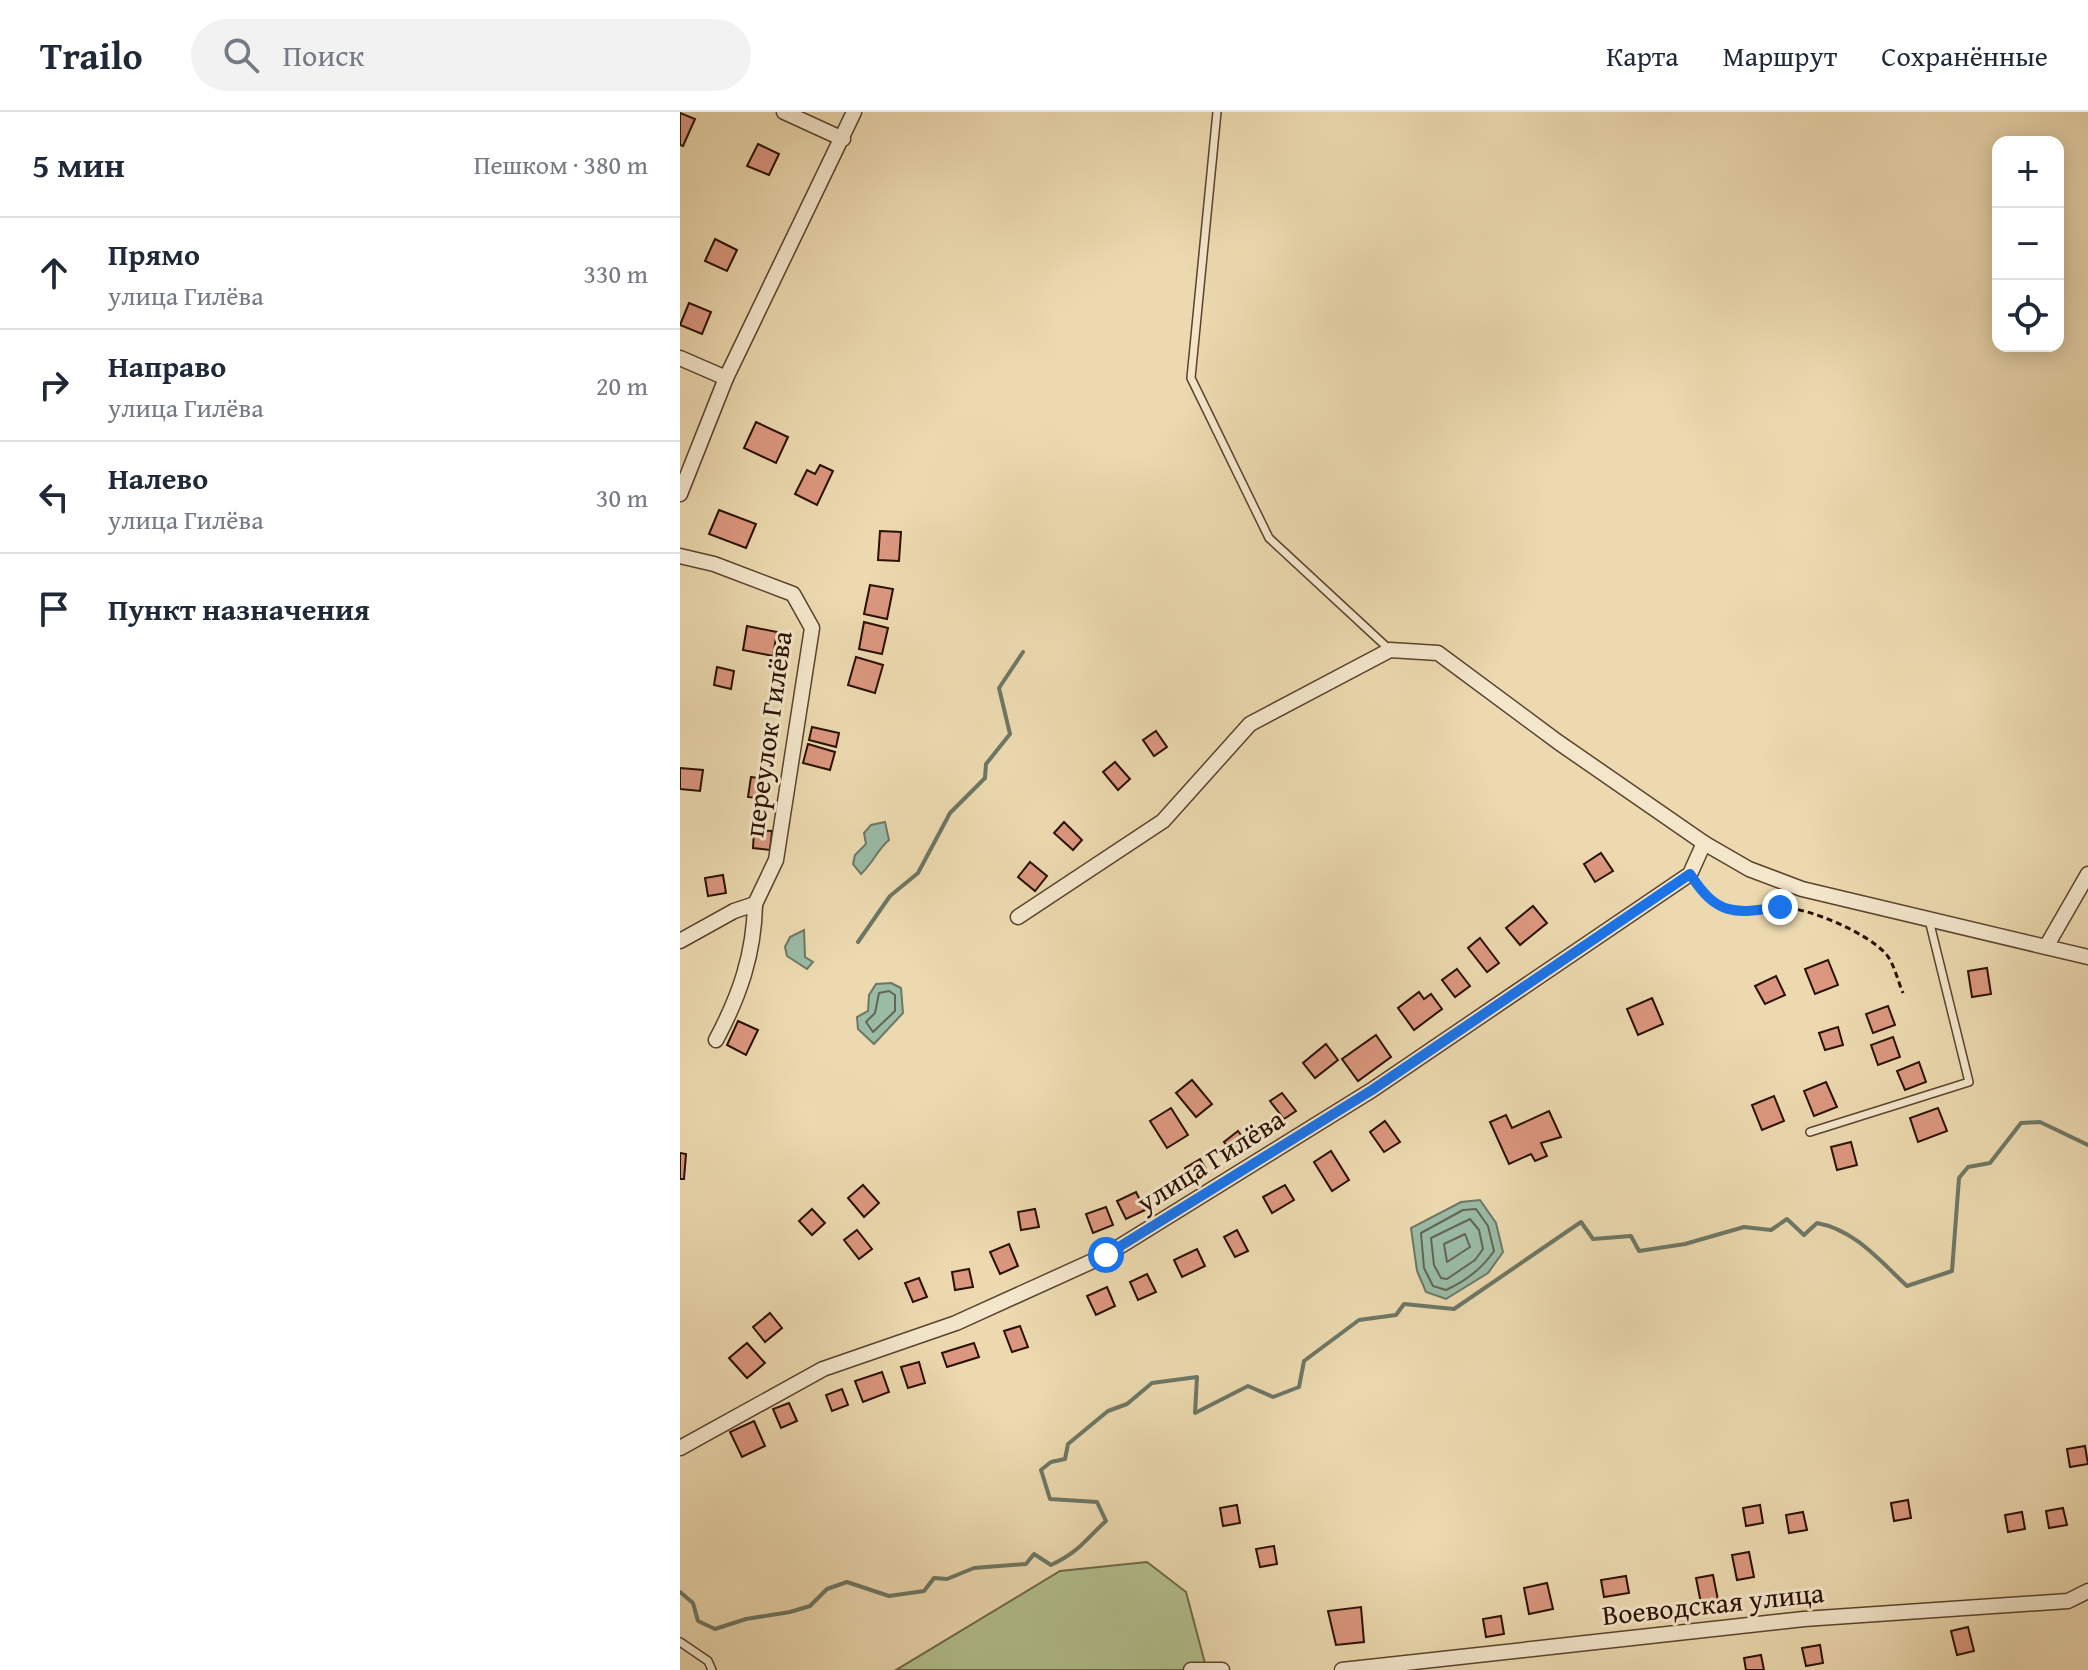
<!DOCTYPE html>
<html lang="ru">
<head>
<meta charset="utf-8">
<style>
  :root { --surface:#fff; --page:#f2f2f3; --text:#1f2937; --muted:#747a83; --line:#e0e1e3 }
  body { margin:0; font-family:"Gentium Book Plus",serif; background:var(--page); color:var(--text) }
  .controls { position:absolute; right:24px; top:24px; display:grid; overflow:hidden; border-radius:16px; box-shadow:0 4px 20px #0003 }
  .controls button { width:72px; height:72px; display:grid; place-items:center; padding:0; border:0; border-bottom:2px solid var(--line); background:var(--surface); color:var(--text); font:40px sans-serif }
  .stop { position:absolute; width:24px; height:24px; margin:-18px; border:6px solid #1a73e8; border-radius:50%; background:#fff }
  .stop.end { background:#1a73e8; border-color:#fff; box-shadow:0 2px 8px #0008 }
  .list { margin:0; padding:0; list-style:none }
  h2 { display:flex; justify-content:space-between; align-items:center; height:104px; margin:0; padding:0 32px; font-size:34px }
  h2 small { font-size:26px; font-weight:400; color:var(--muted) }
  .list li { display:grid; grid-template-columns:52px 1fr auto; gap:24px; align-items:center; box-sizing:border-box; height:112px; padding:0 32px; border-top:2px solid var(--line) }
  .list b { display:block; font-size:30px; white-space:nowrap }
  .list p { margin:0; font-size:26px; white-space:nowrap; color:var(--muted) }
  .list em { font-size:26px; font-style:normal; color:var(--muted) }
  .icon { flex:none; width:44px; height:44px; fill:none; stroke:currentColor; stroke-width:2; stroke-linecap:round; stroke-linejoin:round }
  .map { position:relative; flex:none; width:1408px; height:1558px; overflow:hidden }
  header { display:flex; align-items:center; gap:48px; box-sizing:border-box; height:112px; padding:0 40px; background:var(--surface); border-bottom:2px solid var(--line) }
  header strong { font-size:38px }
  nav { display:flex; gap:44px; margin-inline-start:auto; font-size:28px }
  .search { width:560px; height:72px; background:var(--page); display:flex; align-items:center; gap:20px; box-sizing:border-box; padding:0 28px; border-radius:44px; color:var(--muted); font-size:30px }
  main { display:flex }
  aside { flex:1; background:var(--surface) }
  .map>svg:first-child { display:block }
  .green { fill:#b3c08f; stroke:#6e6848; stroke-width:2 }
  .water { fill:#9abba6; stroke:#6d7764; stroke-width:2 }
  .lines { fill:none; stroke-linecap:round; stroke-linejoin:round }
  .shore { stroke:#626653; stroke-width:2 }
  .stream { stroke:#6d7764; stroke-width:4 }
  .building { fill:#db977f; stroke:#2a1000; stroke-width:2 }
  .service-casing { stroke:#5a422c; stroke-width:10 }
  .minor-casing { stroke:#5a422c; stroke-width:17 }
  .path { stroke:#2a1000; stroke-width:3; stroke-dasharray:6 4; stroke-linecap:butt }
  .service { stroke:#f3e6cb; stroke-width:7 }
  .minor { stroke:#f3e6cb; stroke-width:14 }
  .route { stroke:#1a73e8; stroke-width:10 }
  .labels { text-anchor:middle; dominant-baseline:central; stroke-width:6; stroke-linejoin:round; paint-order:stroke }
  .street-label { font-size:28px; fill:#2a1000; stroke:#f3e6cb }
</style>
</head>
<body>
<header>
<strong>Trailo</strong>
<div class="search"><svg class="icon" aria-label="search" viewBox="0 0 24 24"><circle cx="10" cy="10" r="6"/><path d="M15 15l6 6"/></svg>Поиск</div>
<nav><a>Карта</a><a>Маршрут</a><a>Сохранённые</a></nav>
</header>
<main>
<aside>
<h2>5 мин<small>Пешком · 380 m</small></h2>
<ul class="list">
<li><svg class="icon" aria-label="ahead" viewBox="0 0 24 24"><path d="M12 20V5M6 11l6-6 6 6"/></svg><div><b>Прямо</b><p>улица Гилёва</p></div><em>330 m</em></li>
<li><svg class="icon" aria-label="right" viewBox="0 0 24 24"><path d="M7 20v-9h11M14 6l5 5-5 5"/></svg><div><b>Направо</b><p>улица Гилёва</p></div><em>20 m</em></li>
<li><svg class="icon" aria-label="left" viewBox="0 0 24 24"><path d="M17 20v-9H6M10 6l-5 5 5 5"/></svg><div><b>Налево</b><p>улица Гилёва</p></div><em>30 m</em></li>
<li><svg class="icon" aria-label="arrive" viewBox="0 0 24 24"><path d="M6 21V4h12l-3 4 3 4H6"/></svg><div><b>Пункт назначения</b></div></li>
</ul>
</aside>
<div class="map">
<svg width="1408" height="1558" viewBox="0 0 1408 1558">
  <rect width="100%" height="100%" fill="#ecd9af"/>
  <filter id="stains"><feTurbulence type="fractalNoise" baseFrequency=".0025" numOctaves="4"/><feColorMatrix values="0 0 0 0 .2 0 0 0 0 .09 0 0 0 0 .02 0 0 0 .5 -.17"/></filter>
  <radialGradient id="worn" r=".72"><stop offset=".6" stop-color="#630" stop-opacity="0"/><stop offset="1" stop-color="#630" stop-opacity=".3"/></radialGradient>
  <polygon class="green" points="467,1450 506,1480 526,1555 522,1558 216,1558 380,1459"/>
  <g class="water">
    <path d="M 205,710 L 209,728 C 197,738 194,750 181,762 L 173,752 L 175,743 L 186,732 L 184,721 L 191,713 Z"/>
    <polygon points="124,818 125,845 133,850 127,857 107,844 105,835 110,825"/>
    <polygon points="211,871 221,876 223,901 194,932 178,917 177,905 188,899 189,883 196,872"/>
    <polygon points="800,1088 816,1111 823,1140 808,1161 766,1187 746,1180 737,1159 731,1116 781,1090"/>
  </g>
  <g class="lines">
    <g class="shore">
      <polygon points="209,879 215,883 215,899 193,920 186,910 195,901 199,881"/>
      <path d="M 796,1097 L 808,1114 L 814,1139 C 801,1158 786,1169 766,1178 L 753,1174 L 744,1156 L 741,1121 L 783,1098 Z"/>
      <polygon points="790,1107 799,1118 803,1137 795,1148 767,1167 761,1166 754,1153 751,1126"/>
      <polygon points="785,1122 790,1135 767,1150 764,1132"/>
    </g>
    <g class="stream">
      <polyline points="178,830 210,784 238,761 270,701 305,666 306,652 330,622 319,576 343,540"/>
      <path d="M 0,1480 L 13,1491 L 18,1509 L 35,1517 L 66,1507 L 110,1500 L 130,1494 L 147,1477 L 167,1470 L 209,1484 L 244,1479 L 254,1466 L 267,1467 L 294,1456 L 346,1452 L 354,1442 L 371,1453 C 399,1440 404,1429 426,1409 L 417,1390 L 370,1387 L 361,1358 L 371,1350 L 385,1347 L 388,1332 L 428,1299 L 447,1292 L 472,1271 L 517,1265 L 515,1301 L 568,1274 L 593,1285 L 619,1275 L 624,1249 L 679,1208 L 716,1203 L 724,1192 L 774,1197 L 901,1110 L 913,1127 L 951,1124 L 959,1139 L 1005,1132 L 1064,1115 L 1091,1118 L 1107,1107 L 1124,1123 L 1137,1111 C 1175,1118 1200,1149 1227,1174 L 1272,1159 L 1279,1066 L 1288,1055 L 1310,1051 L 1341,1011 L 1360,1010 L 1408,1033"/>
    </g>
  </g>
  <g class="building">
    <polygon points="0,1 15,7 3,34 0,33"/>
    <polygon points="78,32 99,42 89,63 67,54"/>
    <polygon points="35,127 57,138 47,159 25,149"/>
    <polygon points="9,191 31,200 22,222 0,213"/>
    <polygon points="76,310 108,325 96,351 64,336"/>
    <polygon points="140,353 153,359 137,393 115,382 127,358 135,362"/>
    <polygon points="39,398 76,412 66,436 29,422"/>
    <polygon points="200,419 221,420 219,449 198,448"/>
    <polygon points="190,473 213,477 207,507 184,502"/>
    <polygon points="184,510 208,516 202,542 179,537"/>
    <polygon points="67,514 97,520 93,544 63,538"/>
    <polygon points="176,545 203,553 195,581 168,573"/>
    <polygon points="37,555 54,559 51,577 34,573"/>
    <polygon points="132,615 159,621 156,635 129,628"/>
    <polygon points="476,619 487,635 474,644 463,628"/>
    <polygon points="128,632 155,640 150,658 123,651"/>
    <polygon points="435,650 450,667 438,678 423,660"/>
    <polygon points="0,656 23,658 20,679 0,677"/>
    <polygon points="71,665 86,667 83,687 68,685"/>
    <polygon points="384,710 402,728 393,738 374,721"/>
    <polygon points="74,718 92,719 90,738 73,736"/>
    <polygon points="921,741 933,759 915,770 904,752"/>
    <polygon points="350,750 367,764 355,779 338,765"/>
    <polygon points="43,763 46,781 28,784 25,766"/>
    <polygon points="853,794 867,811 840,833 826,816"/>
    <polygon points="800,826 819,851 807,860 788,836"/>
    <polygon points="1148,848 1158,873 1135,882 1125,857"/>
    <polygon points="1307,856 1311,882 1292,885 1288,859"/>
    <polygon points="777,857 790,874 775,885 762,868"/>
    <polygon points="1096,864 1105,883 1085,892 1075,874"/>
    <polygon points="739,880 744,887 751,882 762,897 734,918 718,896"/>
    <polygon points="972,886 983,912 958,923 947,897"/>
    <polygon points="1208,894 1215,913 1193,921 1186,902"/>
    <polygon points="58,909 78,918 66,943 47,933"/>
    <polygon points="1158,915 1163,933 1145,938 1139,921"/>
    <polygon points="696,923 711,945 678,969 662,947"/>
    <polygon points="1213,925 1220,945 1198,953 1191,933"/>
    <polygon points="646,932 658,948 635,966 623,951"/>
    <polygon points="1239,950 1246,970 1225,978 1217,959"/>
    <polygon points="512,968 532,992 516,1005 496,981"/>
    <polygon points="1146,970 1157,995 1134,1004 1124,979"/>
    <polygon points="602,981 616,999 604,1007 590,989"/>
    <polygon points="1094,984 1104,1009 1082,1018 1072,993"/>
    <polygon points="491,996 508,1023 487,1036 470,1009"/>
    <polygon points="1258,996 1267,1019 1238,1030 1230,1006"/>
    <polygon points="869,999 881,1025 861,1031 867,1044 855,1049 851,1042 829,1052 810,1010 826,1003 832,1016"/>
    <polygon points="705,1009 720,1030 704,1040 690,1020"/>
    <polygon points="558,1019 569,1034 554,1044 544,1030"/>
    <polygon points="1171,1030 1177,1053 1157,1058 1151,1035"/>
    <polygon points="651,1039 669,1068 652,1079 634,1050"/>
    <polygon points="0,1041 6,1042 4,1067 0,1067"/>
    <polygon points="520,1047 529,1062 514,1072 505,1056"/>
    <polygon points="183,1073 199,1091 184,1105 168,1086"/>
    <polygon points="605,1073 614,1088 592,1101 583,1085"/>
    <polygon points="456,1080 465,1098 446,1107 437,1089"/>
    <polygon points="426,1095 433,1113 413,1121 406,1102"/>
    <polygon points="132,1097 145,1111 132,1123 119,1109"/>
    <polygon points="355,1097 359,1115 341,1118 338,1100"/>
    <polygon points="177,1118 192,1137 179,1147 164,1128"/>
    <polygon points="557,1118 568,1139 555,1145 544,1125"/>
    <polygon points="329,1132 338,1154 320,1162 310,1140"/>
    <polygon points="517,1137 525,1154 502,1165 494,1148"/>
    <polygon points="289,1157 293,1175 275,1178 272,1160"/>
    <polygon points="467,1162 476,1180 458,1188 450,1170"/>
    <polygon points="239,1166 247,1185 233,1190 225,1171"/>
    <polygon points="427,1175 435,1194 416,1203 407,1184"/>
    <polygon points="90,1201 102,1216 85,1230 73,1215"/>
    <polygon points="340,1214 348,1235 332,1240 324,1219"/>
    <polygon points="67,1231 85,1251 67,1266 49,1246"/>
    <polygon points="294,1231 299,1245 267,1255 262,1241"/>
    <polygon points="239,1250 245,1271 228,1276 221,1255"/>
    <polygon points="202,1260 209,1280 183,1290 175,1269"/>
    <polygon points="162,1277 168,1293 152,1299 146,1283"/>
    <polygon points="109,1291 117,1309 101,1316 93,1297"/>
    <polygon points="74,1309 85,1334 62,1345 50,1320"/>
    <polygon points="1405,1334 1408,1352 1390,1355 1387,1337"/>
    <polygon points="1228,1388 1231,1406 1214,1409 1211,1391"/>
    <polygon points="557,1393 560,1411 543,1414 540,1396"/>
    <polygon points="1080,1393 1083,1411 1066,1414 1063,1396"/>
    <polygon points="1383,1396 1387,1413 1369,1416 1366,1399"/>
    <polygon points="1123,1400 1127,1418 1109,1421 1106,1403"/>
    <polygon points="1342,1400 1345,1417 1328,1420 1325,1403"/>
    <polygon points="594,1434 597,1452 580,1455 576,1437"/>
    <polygon points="1069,1440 1074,1465 1057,1468 1052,1443"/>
    <polygon points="1033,1463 1038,1488 1021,1491 1016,1466"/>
    <polygon points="946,1464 949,1481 924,1485 921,1468"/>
    <polygon points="867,1471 873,1497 849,1502 844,1476"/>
    <polygon points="681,1495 684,1530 656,1533 648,1499"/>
    <polygon points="821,1504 824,1522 806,1525 803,1507"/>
    <polygon points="1288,1515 1294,1539 1277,1543 1271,1519"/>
    <polygon points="1140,1533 1143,1551 1126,1554 1122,1536"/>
    <polygon points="1081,1543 1084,1558 1066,1558 1064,1546"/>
  </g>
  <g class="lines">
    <defs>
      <g id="service">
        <polyline points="537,0 511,266 589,426 710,538"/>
        <polyline points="1130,1020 1289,970 1249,808"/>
        <polyline points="0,1530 28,1549 32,1558"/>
      </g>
      <g id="minor">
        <polyline points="104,0 163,27"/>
        <polyline points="0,246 46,266"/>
        <polyline points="0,382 46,266 174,0"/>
        <polyline points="0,444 34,452 113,482 132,516 96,748 75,792 54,799 0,829"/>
        <polyline points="1024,731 1069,757 1122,777 1408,845"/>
        <polyline points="1366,835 1408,762"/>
        <path d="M 36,928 C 60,883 74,842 75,792"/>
        <polyline points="0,1336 143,1257 276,1211 426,1143 692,978 1010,762 1024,731 878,630 758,541 710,538 570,612 483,709 338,805"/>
        <polyline points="511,1558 542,1558"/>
        <polyline points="662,1558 1124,1507 1388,1489 1408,1479"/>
      </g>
    </defs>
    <use href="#service" class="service-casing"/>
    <use href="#minor" class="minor-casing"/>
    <path class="path" d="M 1018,774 C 1047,814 1063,794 1100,795 C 1129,796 1186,820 1206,842 C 1214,851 1218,870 1223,881"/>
    <use href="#service" class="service"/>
    <use href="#minor" class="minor"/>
  </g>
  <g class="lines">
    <path class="route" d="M 426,1143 L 692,978 L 1010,762 C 1037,804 1054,802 1100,795"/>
  </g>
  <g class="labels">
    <g class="street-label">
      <text transform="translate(87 622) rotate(-82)">переулок Гилёва</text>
      <text transform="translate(530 1048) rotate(-32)">улица Гилёва</text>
      <text transform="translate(1033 1491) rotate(-6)">Воеводская улица</text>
    </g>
  </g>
  <rect width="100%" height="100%" filter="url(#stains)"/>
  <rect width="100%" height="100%" fill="url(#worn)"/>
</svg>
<div class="controls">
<button>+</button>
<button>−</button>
<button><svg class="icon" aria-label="locate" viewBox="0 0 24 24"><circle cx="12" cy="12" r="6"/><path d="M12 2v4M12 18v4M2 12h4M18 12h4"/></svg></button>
</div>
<div class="stop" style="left:426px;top:1143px"></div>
<div class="stop end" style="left:1100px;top:795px"></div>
</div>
</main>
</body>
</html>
